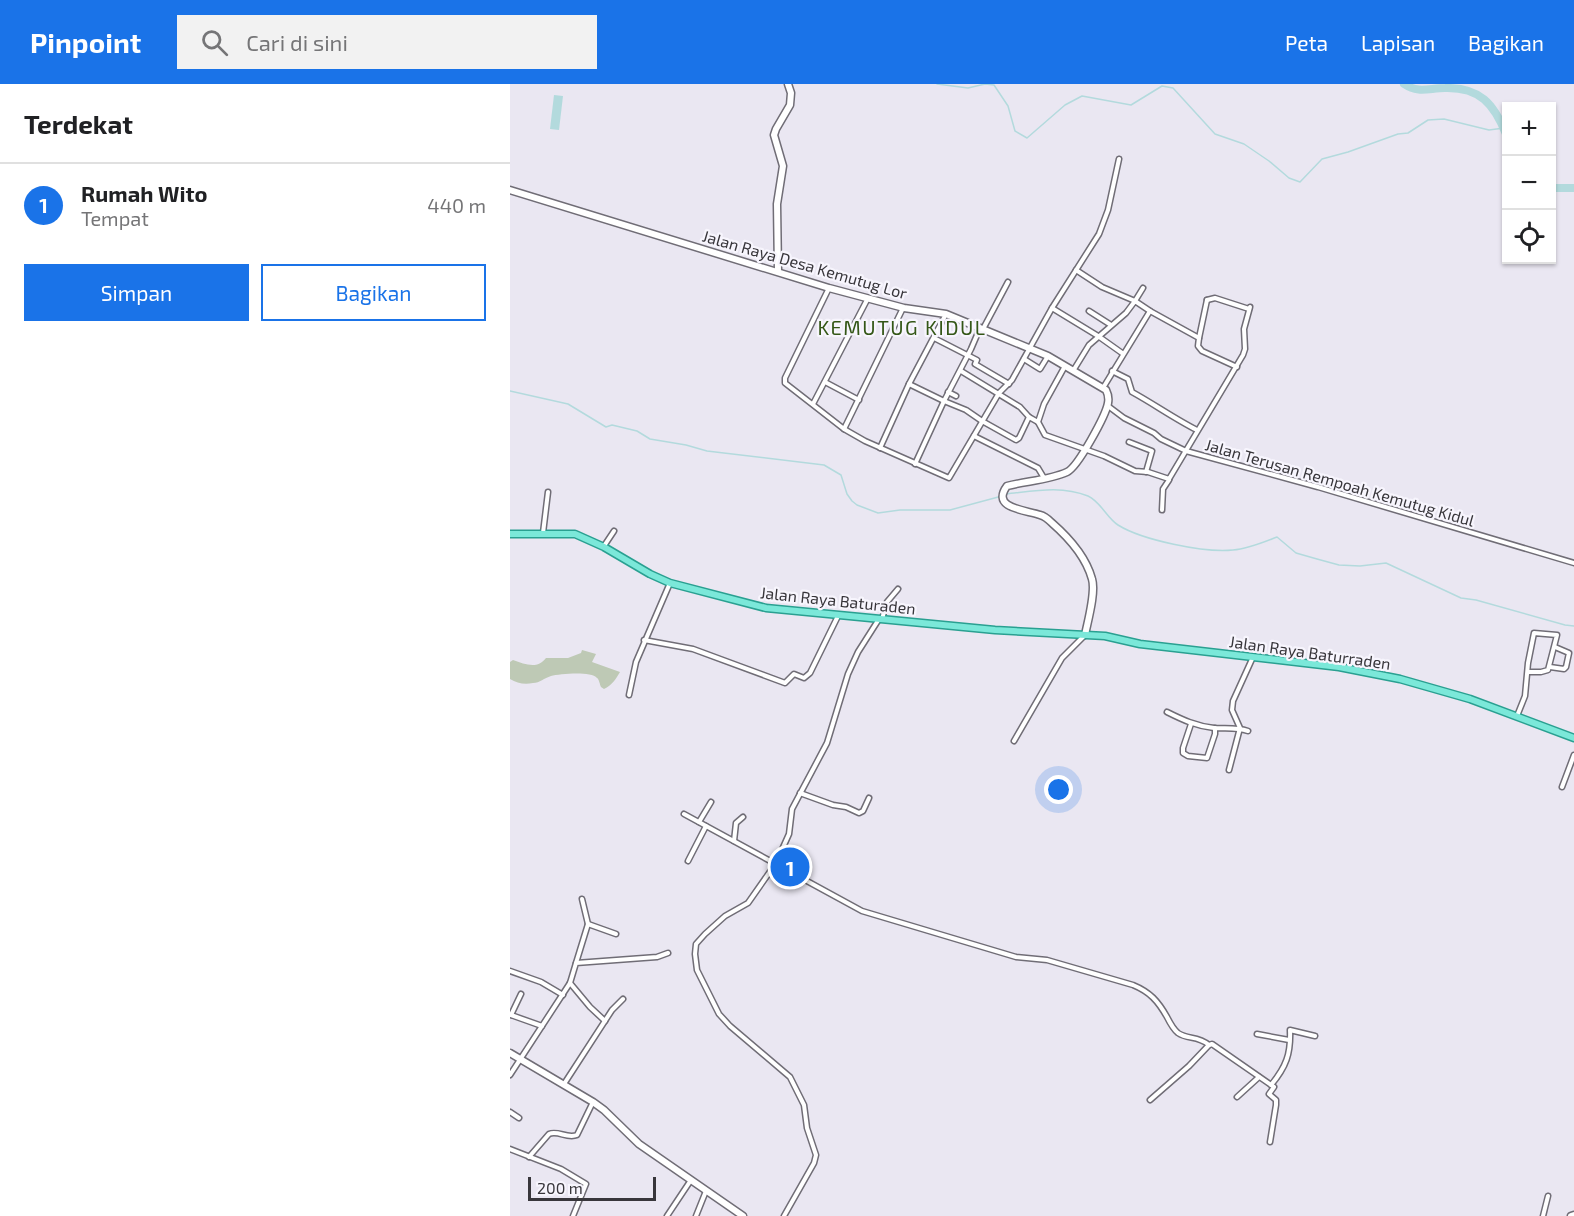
<!DOCTYPE html>
<html lang="id">
<head>
<meta charset="utf-8">
<style>
  :root { --surface:#fff; --page:#f2f2f2; --text:#202124; --muted:#757577; --line:#e0e0e0; --accent:#1a73e8 }
  body { margin:0; font-family:"Exo 2",sans-serif; background:var(--page); color:var(--text) }
  .controls { position:absolute; right:18px; top:18px; display:grid; overflow:hidden; border-radius:0px; box-shadow:0 2px 4px #0004 }
  .controls button { width:54px; height:54px; display:grid; place-items:center; padding:0; border:0; border-bottom:2px solid var(--line); background:var(--surface); color:var(--text); font:30px sans-serif }
  .scale { position:absolute; left:18px; bottom:15px; width:128px; box-sizing:border-box; padding-left:6px; border:3px solid #38363b; border-top:0; font-size:16px; line-height:21px; white-space:nowrap; color:#38363b; -webkit-text-stroke:4px #f7f5fd; paint-order:stroke }
  .you { position:absolute; left:549px; top:706px; width:21px; height:21px; margin:-15px; border:4px solid #fff; border-radius:50%; background:#1a73e8; box-shadow:0 0 0 9px #1a73e833 }
  .badge { display:grid; place-items:center; width:39px; height:39px; border-radius:50%; background:var(--accent); color:#fff; font-size:20px; font-weight:700 }
  .pin { position:absolute; translate:-50% -50%; border:3px solid #fff; box-shadow:0 2px 6px #0006 }
  .list { margin:0; padding:0; list-style:none }
  h2 { display:flex; justify-content:space-between; align-items:center; height:78px; margin:0; padding:0 24px; font-size:26px }
  h2 small { font-size:20px; font-weight:400; color:var(--muted) }
  .list li { display:grid; grid-template-columns:39px 1fr auto; gap:18px; align-items:center; box-sizing:border-box; height:84px; padding:0 24px; border-top:2px solid var(--line) }
  .list b { display:block; font-size:22px; white-space:nowrap }
  .list p { margin:0; font-size:20px; white-space:nowrap; color:var(--muted) }
  .list em { font-size:20px; font-style:normal; color:var(--muted) }
  .actions { display:flex; gap:12px; padding:18px 24px }
  .actions a { flex:1; padding:14px 0; border:2px solid var(--accent); border-radius:0px; text-align:center; font-size:21px; color:var(--accent) }
  .actions .main { background:var(--accent); color:#fff }
  .icon { flex:none; width:33px; height:33px; fill:none; stroke:currentColor; stroke-width:2; stroke-linecap:round; stroke-linejoin:round }
  .map { position:relative; flex:none; width:1064px; height:1132px; overflow:hidden }
  header { display:flex; align-items:center; gap:36px; box-sizing:border-box; height:84px; padding:0 30px; background:var(--accent); color:#fff }
  header strong { font-size:28px }
  nav { display:flex; gap:33px; margin-inline-start:auto; font-size:21px }
  .search { width:420px; height:54px; background:var(--page); display:flex; align-items:center; gap:15px; box-sizing:border-box; padding:0 21px; border-radius:0px; color:var(--muted); font-size:22px }
  main { display:flex }
  aside { flex:1; background:var(--surface) }
  .map>svg:first-child { display:block }
  .green { fill:#bec9b5 }
  .water { fill:#b3dadd }
  .lines { fill:none; stroke-linecap:round; stroke-linejoin:round }
  .stream { stroke:#b3dadd; stroke-width:1.5 }
  .river { stroke:#b3dadd; stroke-width:8 }
  .street-casing { stroke:#706d76; stroke-width:7 }
  .secondary-casing { stroke:#706d76; stroke-width:9 }
  .primary-casing { stroke:#2aa091; stroke-width:9 }
  .street { stroke:#fff; stroke-width:4 }
  .secondary { stroke:#fff; stroke-width:6 }
  .primary { stroke:#7be8d9; stroke-width:6 }
  .labels { text-anchor:middle; dominant-baseline:central; stroke-width:4.5; stroke-linejoin:round; paint-order:stroke }
  .street-label { font-size:16px; fill:#38363b; stroke:#f7f5fd }
  .quarter-label { font-size:20px; letter-spacing:1.5px; fill:#345717; stroke:#f7f5fd }
</style>
</head>
<body>
<header>
<strong>Pinpoint</strong>
<div class="search"><svg class="icon" aria-label="search" viewBox="0 0 24 24"><circle cx="10" cy="10" r="6"/><path d="M15 15l6 6"/></svg>Cari di sini</div>
<nav><a>Peta</a><a>Lapisan</a><a>Bagikan</a></nav>
</header>
<main>
<aside>
<h2>Terdekat<small></small></h2>
<ul class="list">
<li><span class="badge">1</span><div><b>Rumah Wito</b><p>Tempat</p></div><em>440 m</em></li>
</ul>
<div class="actions"><a class="main">Simpan</a><a>Bagikan</a></div>
</aside>
<div class="map">
<svg width="1064" height="1132" viewBox="0 0 1064 1132">
  <rect width="100%" height="100%" fill="#eae7f2"/>
  <path class="green" d="M 72,566 L 86,570 L 82,578 L 110,588 C 106,595 102,601 94,605 L 91,603 C 90,601 89,595 87,594 C 81,587 50,590 41,592 C 34,594 30,599 23,599 C 14,601 7,599 0,595 L 0,578 L 3,576 C 15,580 27,586 36,574 L 58,574 L 71,569 Z"/>
  <polygon class="water" points="44,11 53,12 49,46 40,45"/>
  <g class="lines">
    <g class="stream">
      <polyline points="427,0 458,4 475,0 484,1 498,22 505,47 517,54 555,21 572,12 621,21 652,2 663,4 705,50 734,60 759,77 779,94 790,98 812,75 838,68 888,50 898,49 918,36 934,35 979,46 994,44"/>
      <polyline points="0,307 58,320 96,343 102,341 127,347 140,355 176,361 197,367 314,381 331,391 337,410 342,417 347,421 368,429 390,426 440,426 492,412"/>
      <path d="M 496,410 C 524,407 551,401 578,412 C 590,417 597,434 608,441 C 632,456 694,469 723,466 C 738,465 754,458 767,453 L 786,469 L 807,475 L 829,481 L 850,482 L 876,479 L 951,514 L 966,516 L 1055,541 L 1064,542"/>
    </g>
    <g class="river">
      <path d="M 894,0 C 909,10 919,4 935,4 C 970,3 984,20 996,50"/>
      <polyline points="1042,104 1064,104"/>
    </g>
    <defs>
      <g id="street">
        <polyline points="566,186 592,203 625,217 633,204"/>
        <polyline points="319,204 275,294 275,299 334,345 355,357 439,394 489,309 502,296 542,224 589,150 598,126 609,75"/>
        <polyline points="697,216 705,214 739,225"/>
        <polyline points="542,224 588,252 612,269"/>
        <polyline points="579,227 601,241"/>
        <polyline points="473,245 498,198"/>
        <polyline points="424,254 467,276 465,280 499,300"/>
        <polyline points="689,254 697,216"/>
        <polyline points="514,275 530,285 538,272"/>
        <polyline points="555,282 534,320 528,338 535,351 594,372 625,387 638,388 659,395 733,271 735,265 734,245 740,223"/>
        <polyline points="451,287 510,323 519,333 528,338"/>
        <polyline points="563,287 579,261 616,229 625,217 640,227"/>
        <path d="M 602,287 L 618,295 L 622,308 C 644,320 665,335 687,346"/>
        <polyline points="315,298 349,316"/>
        <polyline points="399,300 434,317 456,326 472,337 506,356 509,354 519,333"/>
        <polyline points="593,304 640,227 689,254 688,262 692,267 727,283"/>
        <polyline points="438,308 446,312"/>
        <polyline points="303,320 358,214"/>
        <polyline points="598,322 614,334 644,349 651,355 676,367 808,403 1064,479"/>
        <polyline points="334,345 393,224"/>
        <polyline points="464,352 528,384 534,394"/>
        <polyline points="619,358 642,367 636,388"/>
        <polyline points="370,364 399,300 436,230"/>
        <polyline points="405,380 434,317 461,265 470,244"/>
        <polyline points="652,426 653,405 659,396"/>
        <polyline points="33,449 38,408"/>
        <polyline points="94,462 104,447"/>
        <polyline points="372,535 377,518 388,505"/>
        <polyline points="134,556 183,565 275,599 284,590 294,594 300,589 328,532"/>
        <polyline points="1040,583 1054,585 1056,583 1059,569 1045,563"/>
        <polyline points="119,611 126,578 160,499"/>
        <path d="M 657,628 C 673,636 686,642 704,644 C 715,645 726,643 738,647"/>
        <polyline points="1007,632 1015,612 1018,579 1024,549 1047,551 1038,586 1031,588 1019,588"/>
        <polyline points="681,640 673,664 673,669 678,672 697,674 705,650 705,644"/>
        <polyline points="504,657 552,574 575,551"/>
        <polyline points="719,686 730,644 722,626 723,617 743,573"/>
        <polyline points="1052,703 1064,671"/>
        <polyline points="290,709 323,721 336,723 349,729 353,727 359,714"/>
        <path d="M 174,730 L 352,827 L 506,873 L 537,876 L 623,901 C 640,908 648,917 657,933 C 660,939 663,945 668,949 C 678,956 687,951 699,961 L 702,960 L 764,1003 L 759,1010 L 766,1016 L 766,1021 L 760,1058"/>
        <polyline points="189,738 201,718"/>
        <polyline points="224,757 226,739 233,733"/>
        <polyline points="178,777 196,742"/>
        <polyline points="78,840 106,850"/>
        <polyline points="66,879 78,840 72,815"/>
        <polyline points="0,887 31,898 53,911"/>
        <polyline points="60,899 80,923 95,937"/>
        <polyline points="1,931 32,942"/>
        <polyline points="1,931 11,910"/>
        <polyline points="747,950 779,956"/>
        <polyline points="0,991 60,899 66,879 147,873 158,869"/>
        <polyline points="54,1000 102,926 113,915"/>
        <path d="M 761,1001 C 776,983 781,970 780,946 L 805,952"/>
        <polyline points="727,1013 749,993"/>
        <polyline points="640,1016 679,982 699,961"/>
        <polyline points="0,1028 9,1034"/>
        <polyline points="0,1065 51,1085 76,1100 63,1132"/>
        <path d="M 19,1073 L 39,1050 C 48,1046 57,1055 67,1051 L 83,1018"/>
        <polyline points="157,1132 181,1096"/>
        <polyline points="186,1132 196,1107"/>
        <polyline points="274,1132 304,1079 306,1071 297,1044 294,1021 280,993 220,942 209,930 187,886 185,870 186,860 195,850 215,832 238,819 266,779 279,750 282,725 317,659 338,590 348,568 369,535"/>
        <polyline points="1033,1132 1038,1112"/>
      </g>
      <g id="secondary">
        <path d="M 0,106 L 319,204 L 394,224 L 436,230 L 538,272 L 596,306 C 598,310 599,314 598,319 C 596,331 568,383 557,388 C 540,396 516,397 497,402 C 480,425 517,426 530,431 C 535,432 538,435 542,439 C 558,453 576,473 582,495 C 586,508 578,536 575,551"/>
        <polyline points="268,187 267,120 273,82 264,51 266,45 280,21 281,9 278,0"/>
        <polyline points="0,969 83,1018 94,1026 129,1060 233,1132"/>
        <polyline points="1061,1132 1064,1131"/>
      </g>
      <polyline id="primary" points="0,450 65,450 94,463 140,490 160,499 256,524 485,546 595,552 630,560 829,583 890,595 960,615 1064,654"/>
    </defs>
    <use href="#street" class="street-casing"/>
    <use href="#secondary" class="secondary-casing"/>
    <use href="#primary" class="primary-casing"/>
    <use href="#street" class="street"/>
    <use href="#secondary" class="secondary"/>
    <use href="#primary" class="primary"/>
  </g>
  <g class="labels">
    <g class="street-label">
      <text transform="translate(295 180) rotate(16)">Jalan Raya Desa Kemutug Lor</text>
      <text transform="translate(830 398) rotate(16)">Jalan Terusan Rempoah Kemutug Kidul</text>
      <text transform="translate(328 516) rotate(6)">Jalan Raya Baturaden</text>
      <text transform="translate(800 568) rotate(8)">Jalan Raya Baturraden</text>
    </g>
    <g class="quarter-label">
      <text x="392" y="243">KEMUTUG KIDUL</text>
    </g>
  </g>
</svg>
<div class="controls">
<button>+</button>
<button>−</button>
<button><svg class="icon" aria-label="locate" viewBox="0 0 24 24"><circle cx="12" cy="12" r="6"/><path d="M12 2v4M12 18v4M2 12h4M18 12h4"/></svg></button>
</div>
<div class="scale">200 m</div>
<div class="you"></div>
<div class="pin badge" style="left:280px;top:783px">1</div>
</div>
</main>
</body>
</html>
